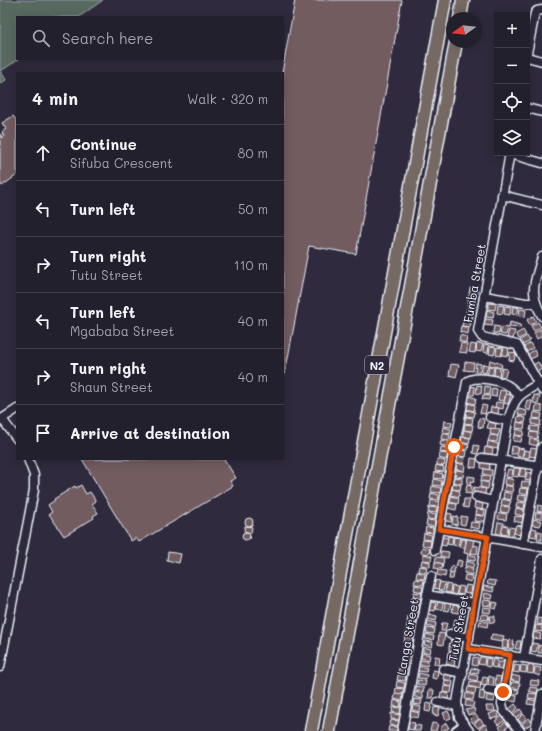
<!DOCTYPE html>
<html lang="en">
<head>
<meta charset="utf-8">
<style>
  :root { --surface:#23202e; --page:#2b2836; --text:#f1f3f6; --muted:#a3a3aa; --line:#403e4a }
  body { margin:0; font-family:Mali,sans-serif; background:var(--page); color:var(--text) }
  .controls { position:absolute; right:12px; top:12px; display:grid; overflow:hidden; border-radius:0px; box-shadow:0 2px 10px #0003 }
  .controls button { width:36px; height:36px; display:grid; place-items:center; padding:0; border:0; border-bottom:1px solid var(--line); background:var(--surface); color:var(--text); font:20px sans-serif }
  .compass { position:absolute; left:446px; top:12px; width:36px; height:36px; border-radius:50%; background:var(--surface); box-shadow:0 2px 10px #0003; rotate:255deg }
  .stop { position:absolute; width:12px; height:12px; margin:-9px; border:3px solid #ea580c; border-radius:50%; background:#fff }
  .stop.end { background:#ea580c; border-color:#fff; box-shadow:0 1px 4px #0008 }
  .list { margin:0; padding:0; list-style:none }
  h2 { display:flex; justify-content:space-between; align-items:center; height:52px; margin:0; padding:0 16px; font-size:17px }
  h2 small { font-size:13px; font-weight:400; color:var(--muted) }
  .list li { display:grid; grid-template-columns:26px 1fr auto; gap:12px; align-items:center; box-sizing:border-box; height:56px; padding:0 16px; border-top:1px solid var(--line) }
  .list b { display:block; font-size:15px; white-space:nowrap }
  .list p { margin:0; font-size:13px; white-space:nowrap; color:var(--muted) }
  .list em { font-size:13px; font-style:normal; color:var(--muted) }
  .icon { flex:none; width:22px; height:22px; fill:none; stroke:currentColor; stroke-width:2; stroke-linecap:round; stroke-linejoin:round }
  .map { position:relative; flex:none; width:542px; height:731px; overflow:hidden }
  .search { position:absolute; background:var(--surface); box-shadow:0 2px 10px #0003; left:16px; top:16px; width:268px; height:44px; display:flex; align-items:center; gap:10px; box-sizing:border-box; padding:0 14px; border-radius:0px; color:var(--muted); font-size:15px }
  .panel { position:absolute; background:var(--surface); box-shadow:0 2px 10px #0003; left:16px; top:72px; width:268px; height:388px; border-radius:0px }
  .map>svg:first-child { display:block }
  .green { fill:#586961; stroke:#a0adac }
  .building { fill:#725b61; stroke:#e8f1f8 }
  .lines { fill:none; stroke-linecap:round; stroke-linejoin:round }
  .minor-casing { stroke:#e8f1f8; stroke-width:11 }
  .highway-casing { stroke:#e8f1f8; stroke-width:15 }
  .minor { stroke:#2f2a3d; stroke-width:8 }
  .highway { stroke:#766964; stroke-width:12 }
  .route { stroke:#ea580c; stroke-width:5 }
  .labels { text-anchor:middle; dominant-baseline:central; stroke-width:3; stroke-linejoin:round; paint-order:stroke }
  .shield { fill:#2f2a3d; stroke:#b0b5c0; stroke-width:1 }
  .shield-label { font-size:11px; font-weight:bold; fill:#e8f1f8 }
  .street-label { font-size:12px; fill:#e8f1f8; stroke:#2f2a3d }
</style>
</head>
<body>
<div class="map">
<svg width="542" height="731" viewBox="0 0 542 731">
  <rect width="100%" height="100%" fill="#2f2a3d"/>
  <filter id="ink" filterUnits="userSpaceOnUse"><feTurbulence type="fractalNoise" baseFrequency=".025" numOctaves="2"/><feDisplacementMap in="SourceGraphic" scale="8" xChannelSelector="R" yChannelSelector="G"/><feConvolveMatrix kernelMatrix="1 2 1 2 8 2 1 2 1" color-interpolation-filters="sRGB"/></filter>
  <g filter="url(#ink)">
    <polygon class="green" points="0,0 103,0 79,17 17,17 17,59 19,59 1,71 6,80 0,84"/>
    <g class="building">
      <polygon points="295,0 402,0 356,254 309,246 285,374 283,374 282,73"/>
      <polygon points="13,116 17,121 17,175 2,186 0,182 0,134 3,138 4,137 2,132 6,129 2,123"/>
      <polygon points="470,288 478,290 477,295 469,294"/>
      <polygon points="469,295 477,296 476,302 468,300"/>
      <polygon points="468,301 476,303 475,308 467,306"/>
      <polygon points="489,303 496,304 495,310 488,309"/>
      <polygon points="498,305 504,306 502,314 497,313"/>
      <polygon points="505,306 511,307 510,315 504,314"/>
      <polygon points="513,306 519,308 517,315 512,314"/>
      <polygon points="467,307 475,309 474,314 466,312"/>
      <polygon points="520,309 526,310 525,317 519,316"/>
      <polygon points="487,310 494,312 493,318 486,317"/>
      <polygon points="465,314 473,315 472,321 464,319"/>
      <polygon points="533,316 536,321 530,325 527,320"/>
      <polygon points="485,319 493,320 492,326 484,325"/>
      <polygon points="463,321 471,322 470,327 462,326"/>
      <polygon points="510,322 520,325 521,328 509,327"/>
      <polygon points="538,322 541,327 534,331 531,326"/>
      <polygon points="461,326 469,328 468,334 460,332"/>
      <polygon points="494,326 500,327 499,334 493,333"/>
      <polygon points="502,327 508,328 506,335 500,334"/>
      <polygon points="541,329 542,336 537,339 534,333"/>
      <polygon points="509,330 515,331 513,339 507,338"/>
      <polygon points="523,330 526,335 519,339 516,334"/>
      <polygon points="460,335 467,337 466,343 459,341"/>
      <polygon points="527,336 530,341 523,345 520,340"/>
      <polygon points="461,343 467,344 467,353 459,352"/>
      <polygon points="477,343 483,344 481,352 476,351"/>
      <polygon points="530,343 533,348 527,352 524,347"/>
      <polygon points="471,344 476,345 475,353 469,352"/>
      <polygon points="484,344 489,345 488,353 483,352"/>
      <polygon points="490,346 496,347 494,355 489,354"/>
      <polygon points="497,347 503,348 501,356 496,355"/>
      <polygon points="504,347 509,348 508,356 502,355"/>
      <polygon points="534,350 537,356 530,359 528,354"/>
      <polygon points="510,352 516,353 514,361 509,360"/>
      <polygon points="490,360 499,363 502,365 501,368 489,365"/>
      <polygon points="465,362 474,363 473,371 464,370"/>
      <polygon points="538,362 542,369 537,372 533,365"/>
      <polygon points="476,363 481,364 480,372 475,372"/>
      <polygon points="451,364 459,365 456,377 449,375"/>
      <polygon points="483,364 488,365 486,373 481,372"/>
      <polygon points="489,366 494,367 492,378 487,377"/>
      <polygon points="495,367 500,368 499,376 494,375"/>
      <polygon points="502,368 507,369 505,377 500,376"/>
      <polygon points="477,385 482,386 481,394 476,393"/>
      <polygon points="470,386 475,387 474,395 469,395"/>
      <polygon points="485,386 490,387 489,395 484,394"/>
      <polygon points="492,388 497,389 496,397 491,396"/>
      <polygon points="500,390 506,391 504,401 498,400"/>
      <polygon points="506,394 511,395 508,404 504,403"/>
      <polygon points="483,395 490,396 489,400 482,399"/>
      <polygon points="534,395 540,396 538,404 533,403"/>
      <polygon points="468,396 476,398 475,404 467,402"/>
      <polygon points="527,400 532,401 530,411 525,408"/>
      <polygon points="496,402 504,403 503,409 495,407"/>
      <polygon points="467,403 475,405 474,411 466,409"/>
      <polygon points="482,405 487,406 485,414 480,413"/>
      <polygon points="536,405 542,406 542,412 535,411"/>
      <polygon points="491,407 499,408 498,414 490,413"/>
      <polygon points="519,409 527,411 526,416 518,415"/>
      <polygon points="467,410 475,412 474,417 466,416"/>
      <polygon points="534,412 542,414 541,419 533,418"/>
      <polygon points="518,416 526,418 525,423 517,422"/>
      <polygon points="465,417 473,418 472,424 464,423"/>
      <polygon points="479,418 484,419 483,428 478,427"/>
      <polygon points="532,419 541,420 540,426 532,424"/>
      <polygon points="444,421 452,422 451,427 443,426"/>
      <polygon points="489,422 496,424 495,429 487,428"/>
      <polygon points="517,422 525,424 524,429 516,428"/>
      <polygon points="465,424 473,425 472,431 464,430"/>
      <polygon points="531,426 539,427 538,433 530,431"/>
      <polygon points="443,427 451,429 450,434 442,432"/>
      <polygon points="491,428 500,430 498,436 490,434"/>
      <polygon points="516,429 524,431 523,436 515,435"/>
      <polygon points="464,430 472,432 471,438 463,436"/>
      <polygon points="530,432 538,433 537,439 529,437"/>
      <polygon points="442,433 450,435 449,440 441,439"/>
      <polygon points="490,435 498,436 497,442 488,441"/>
      <polygon points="514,435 522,437 521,442 513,441"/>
      <polygon points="462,437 470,438 469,444 461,442"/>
      <polygon points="530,439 538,440 537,446 529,444"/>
      <polygon points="441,440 449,441 448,447 440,445"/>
      <polygon points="488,441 498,444 498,449 487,447"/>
      <polygon points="460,443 469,445 468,450 460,449"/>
      <polygon points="474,445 479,446 478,454 473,453"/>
      <polygon points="512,446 518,447 516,454 511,454"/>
      <polygon points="441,447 449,448 448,453 440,452"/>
      <polygon points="485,447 493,449 492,455 484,453"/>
      <polygon points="518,448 524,449 522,457 517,456"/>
      <polygon points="531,448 537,449 535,457 529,456"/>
      <polygon points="459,450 467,451 466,457 458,456"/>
      <polygon points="524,450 530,451 529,458 523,457"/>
      <polygon points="440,453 448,454 446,460 439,458"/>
      <polygon points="457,456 465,458 464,464 456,462"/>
      <polygon points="471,458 477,459 476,468 470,467"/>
      <polygon points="82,459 224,459 236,478 230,481 233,486 139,542 136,538 131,541"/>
      <polygon points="437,459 445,461 444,466 437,465"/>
      <polygon points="481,462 490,464 489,470 481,468"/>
      <polygon points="457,463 465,465 464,471 456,469"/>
      <polygon points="436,465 444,467 443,472 435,471"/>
      <polygon points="514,468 520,468 518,477 513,476"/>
      <polygon points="521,468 526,469 525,477 519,476"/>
      <polygon points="484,469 492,470 491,476 483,474"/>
      <polygon points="508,469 513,470 512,478 506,477"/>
      <polygon points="456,470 464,471 463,477 455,476"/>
      <polygon points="435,472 443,474 442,479 434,478"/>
      <polygon points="527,472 532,473 530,481 525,480"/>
      <polygon points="482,475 490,477 489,482 481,481"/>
      <polygon points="468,476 475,477 474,482 471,481 470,485 467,485"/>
      <polygon points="454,477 462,478 462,484 453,482"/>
      <polygon points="505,478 514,480 512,486 504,484"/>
      <polygon points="434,479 442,481 441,486 433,485"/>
      <polygon points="481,481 489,483 488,489 480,487"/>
      <polygon points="522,481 530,483 529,488 521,487"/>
      <polygon points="453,483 461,485 460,490 452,489"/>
      <polygon points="81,485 86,494 90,492 96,501 92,504 98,513 93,516 94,518 64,536 49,514 52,512 48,505 55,500 54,499 75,486 76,488"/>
      <polygon points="467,485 472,486 471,494 465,493"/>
      <polygon points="505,485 513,487 512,492 504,491"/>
      <polygon points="432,486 441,488 440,493 431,492"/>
      <polygon points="474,487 486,489 485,494 473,492"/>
      <polygon points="520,488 528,489 527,495 519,493"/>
      <polygon points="452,489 460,491 459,497 451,495"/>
      <polygon points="504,492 512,494 511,500 503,498"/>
      <polygon points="431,493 439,495 438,500 430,499"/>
      <polygon points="518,495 526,496 525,502 517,500"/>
      <polygon points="451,496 459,498 458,504 450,502"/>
      <polygon points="464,499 470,499 468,508 463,507"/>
      <polygon points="502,499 511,501 509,506 501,505"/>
      <polygon points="431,500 439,502 438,507 430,506"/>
      <polygon points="475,502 483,504 482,510 474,508"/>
      <polygon points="517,502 525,503 524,509 516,507"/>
      <polygon points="449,503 457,504 456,510 447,508"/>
      <polygon points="538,505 542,506 542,512 537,511"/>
      <polygon points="501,506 510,507 508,513 500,512"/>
      <polygon points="429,507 437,508 436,513 428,512"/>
      <polygon points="516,508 524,510 523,516 515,514"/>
      <polygon points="477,509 485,510 484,516 476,514"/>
      <polygon points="536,512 542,513 542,519 535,518"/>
      <polygon points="428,513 436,515 435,520 427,519"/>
      <polygon points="447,513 452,514 451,522 446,521"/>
      <polygon points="499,513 507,514 506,520 498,519"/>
      <polygon points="475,515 483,516 482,522 474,521"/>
      <polygon points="453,516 458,517 457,525 452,524"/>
      <polygon points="461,516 467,517 465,525 460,524"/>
      <polygon points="515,516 523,517 522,523 514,521"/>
      <circle cx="249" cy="522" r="4"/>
      <polygon points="533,519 542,521 540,526 532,525"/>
      <polygon points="427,520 435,521 434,527 426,525"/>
      <polygon points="471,522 480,523 479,529 470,527"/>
      <polygon points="498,522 504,523 501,535 496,533"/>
      <polygon points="503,525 508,526 507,535 501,534"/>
      <polygon points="516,525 522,526 520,535 514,533"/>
      <polygon points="245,526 252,527 251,533 244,531"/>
      <polygon points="426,527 433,528 433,533 425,532"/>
      <polygon points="509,527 515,528 513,536 508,535"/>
      <polygon points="532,528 537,529 536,537 530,536"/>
      <polygon points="538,531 542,532 542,540 537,539"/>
      <circle cx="246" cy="536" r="4"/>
      <polygon points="424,533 432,535 431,540 423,539"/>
      <polygon points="448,536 453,537 452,545 447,544"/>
      <polygon points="442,537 448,538 446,546 441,545"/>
      <polygon points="454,537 460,538 458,546 453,545"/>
      <polygon points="467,537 474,540 471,554 464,553"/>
      <polygon points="461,539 466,540 465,548 459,547"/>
      <polygon points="423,540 431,541 430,547 422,545"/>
      <polygon points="473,545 478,546 477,554 471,553"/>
      <polygon points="422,547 430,549 429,554 421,553"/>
      <polygon points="441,551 449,552 448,558 440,556"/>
      <polygon points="168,552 181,554 179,563 167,560"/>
      <polygon points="423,554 432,556 431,561 423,560"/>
      <polygon points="468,554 476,556 475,561 467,560"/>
      <polygon points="436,557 444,558 443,564 435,562"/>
      <polygon points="422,560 430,562 430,567 421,565"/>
      <polygon points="458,560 462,561 461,567 456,566"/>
      <polygon points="466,561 474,563 473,568 465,566"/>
      <polygon points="435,562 443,564 442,569 434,568"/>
      <polygon points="419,566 427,567 426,573 418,571"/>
      <polygon points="452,566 455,567 454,573 449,572"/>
      <polygon points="465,568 473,569 472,575 464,573"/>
      <polygon points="438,570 446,571 445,577 437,575"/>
      <polygon points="417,572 425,574 424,579 416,578"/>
      <polygon points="450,573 454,573 453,579 449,579"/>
      <polygon points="465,575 472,576 471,582 464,580"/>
      <polygon points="415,579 424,580 423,585 414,584"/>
      <polygon points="434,580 440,581 438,589 433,588"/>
      <polygon points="488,580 496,581 495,586 487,584"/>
      <polygon points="440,582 445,583 443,591 438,590"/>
      <polygon points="446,584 451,585 450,593 445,592"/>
      <polygon points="415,585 423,587 422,592 414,590"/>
      <polygon points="466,585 471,586 470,594 464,593"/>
      <polygon points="452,586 458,587 456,595 451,594"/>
      <polygon points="459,586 464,587 463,595 457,594"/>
      <polygon points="484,586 494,588 493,592 483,590"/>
      <polygon points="414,592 422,593 421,599 413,597"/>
      <polygon points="485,593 493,595 492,599 484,598"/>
      <polygon points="412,598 420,599 419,605 411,603"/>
      <polygon points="484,600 492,601 491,606 483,605"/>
      <polygon points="431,602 436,603 435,611 429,610"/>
      <polygon points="438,602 443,603 442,610 436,609"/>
      <polygon points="493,602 498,603 496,609 492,608"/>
      <polygon points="445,603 451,604 449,611 444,610"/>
      <polygon points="411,604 419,606 418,611 410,609"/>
      <polygon points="453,605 459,606 458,613 452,612"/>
      <polygon points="483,607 491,608 490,613 482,612"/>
      <polygon points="460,608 466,609 464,617 459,616"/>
      <polygon points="411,611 419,612 418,618 410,616"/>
      <polygon points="429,614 437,616 436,621 428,619"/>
      <polygon points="481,614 489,615 488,620 480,619"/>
      <polygon points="490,616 495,616 494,623 489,622"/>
      <polygon points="408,617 417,618 416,624 407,622"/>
      <polygon points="538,618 542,619 542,625 537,624"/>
      <polygon points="455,619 463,621 462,626 454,624"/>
      <polygon points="428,621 436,623 435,628 427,626"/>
      <polygon points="480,621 488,622 487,627 479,625"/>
      <polygon points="442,623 447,623 445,631 441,631"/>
      <polygon points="407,624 415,625 414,630 406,629"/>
      <polygon points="453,625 461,626 460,632 452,630"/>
      <polygon points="536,625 542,626 542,632 535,631"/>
      <polygon points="427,628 435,629 434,634 426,633"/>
      <polygon points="406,630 414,631 413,636 405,635"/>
      <polygon points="534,632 541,634 540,639 533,638"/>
      <polygon points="439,633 445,634 443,645 438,644"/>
      <polygon points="426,634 434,636 433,640 425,639"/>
      <polygon points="492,634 504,636 502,642 490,640"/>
      <polygon points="405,636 413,638 412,643 404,642"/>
      <polygon points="451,640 458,642 458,647 449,645"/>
      <polygon points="503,640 508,641 507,649 502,648"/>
      <polygon points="510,640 514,641 513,649 508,648"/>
      <polygon points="425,641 433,642 432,647 424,645"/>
      <polygon points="517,641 521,641 520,649 515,649"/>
      <polygon points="404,643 412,644 411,649 403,648"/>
      <polygon points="532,643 538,644 536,652 531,651"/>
      <polygon points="539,645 542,646 542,653 538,653"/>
      <polygon points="449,646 458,647 457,653 449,651"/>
      <polygon points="423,647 431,649 430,653 423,652"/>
      <polygon points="403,649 411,651 410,656 402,654"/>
      <polygon points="448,652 456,654 455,659 447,658"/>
      <polygon points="422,653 430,655 429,660 421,658"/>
      <polygon points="402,656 410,657 410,662 402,661"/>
      <polygon points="435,656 440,657 439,665 434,664"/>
      <polygon points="473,657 478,658 477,666 472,665"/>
      <polygon points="480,657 485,657 484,665 478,664"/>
      <polygon points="486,658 491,659 490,667 485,666"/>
      <polygon points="447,659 455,660 454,666 446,664"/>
      <polygon points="493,659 498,660 496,668 491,667"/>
      <polygon points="420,660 428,661 427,666 419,664"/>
      <polygon points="401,662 409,664 408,669 400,667"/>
      <polygon points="499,662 504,662 502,670 497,669"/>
      <polygon points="515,665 520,666 519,673 513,672"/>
      <polygon points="521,665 527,666 526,673 520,672"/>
      <polygon points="528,665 534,666 533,674 527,673"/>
      <polygon points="419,666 427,668 426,672 418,671"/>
      <polygon points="535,667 541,668 540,676 534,674"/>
      <polygon points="399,668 407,670 406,675 398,674"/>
      <polygon points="471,668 479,669 478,674 470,673"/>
      <polygon points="433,670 438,671 437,679 432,678"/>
      <polygon points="419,673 427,675 426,679 418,678"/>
      <polygon points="444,674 452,675 451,681 443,679"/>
      <polygon points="470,674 478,676 477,681 469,679"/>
      <polygon points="398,675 406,676 405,681 397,680"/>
      <polygon points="512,675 520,677 519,682 511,680"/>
      <polygon points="489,676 494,678 493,686 488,685"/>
      <polygon points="496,676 501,677 500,685 495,684"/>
      <polygon points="483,677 488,678 486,686 481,685"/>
      <polygon points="418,680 426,681 425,686 417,684"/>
      <polygon points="445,680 453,681 452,687 444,685"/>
      <polygon points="531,680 539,681 538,686 530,685"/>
      <polygon points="397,681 405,683 404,688 396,687"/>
      <polygon points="470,681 481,682 480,689 469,686"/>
      <polygon points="512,682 520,683 519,689 510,687"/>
      <polygon points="416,686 424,688 423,692 416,691"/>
      <polygon points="444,686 452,687 451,693 443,692"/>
      <polygon points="468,687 476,688 475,694 467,692"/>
      <polygon points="530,687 538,688 537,693 529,691"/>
      <polygon points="396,688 404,689 403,694 395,693"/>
      <polygon points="511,689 519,690 518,695 510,694"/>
      <polygon points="429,690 434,690 433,698 428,698"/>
      <polygon points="480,691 485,692 484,700 479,699"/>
      <polygon points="415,692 423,694 423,699 415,697"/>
      <polygon points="441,692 449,694 448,699 440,698"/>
      <polygon points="466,693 474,695 473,700 465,699"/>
      <polygon points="529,693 537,694 536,699 528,698"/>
      <polygon points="395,694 403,695 402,701 394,699"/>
      <polygon points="487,695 495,697 494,702 486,701"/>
      <polygon points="509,695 517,696 516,702 508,700"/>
      <polygon points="414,699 422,700 421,705 413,704"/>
      <polygon points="528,699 536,701 535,705 527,704"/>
      <polygon points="394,700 401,702 400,707 393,706"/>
      <polygon points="466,700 474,702 473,707 465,706"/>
      <polygon points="426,703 432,704 430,712 425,711"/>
      <polygon points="515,704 518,708 512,713 509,709"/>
      <polygon points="413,705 421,707 420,712 412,710"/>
      <polygon points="486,706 494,706 495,711 487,711"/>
      <polygon points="393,707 401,708 400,714 392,712"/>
      <polygon points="434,707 440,708 438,716 433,715"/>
      <polygon points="474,708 475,713 468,715 466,710"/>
      <polygon points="520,709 523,713 516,718 513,714"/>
      <polygon points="411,711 419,713 418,718 410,716"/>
      <polygon points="448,711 451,718 446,720 443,713"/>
      <polygon points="497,711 499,717 491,719 489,714"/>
      <polygon points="391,713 400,715 399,720 391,719"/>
      <polygon points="475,714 479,719 473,723 470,719"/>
      <polygon points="523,714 527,718 521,723 518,719"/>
      <polygon points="502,716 505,720 498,725 495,721"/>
      <polygon points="529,718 532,723 525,728 522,724"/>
      <polygon points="480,719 484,724 478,728 474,724"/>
      <polygon points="391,720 399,721 398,726 390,725"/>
      <polygon points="409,722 415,723 413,730 408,729"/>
      <polygon points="505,722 509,726 502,731 499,727"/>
      <polygon points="432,723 438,724 436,731 430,731"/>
      <polygon points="446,723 449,728 442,731 440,728"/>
      <polygon points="485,724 488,729 481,731 479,729"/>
      <polygon points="415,725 421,726 420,731 414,731"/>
      <polygon points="389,726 397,727 397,731 388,731"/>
    </g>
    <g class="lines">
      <defs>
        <g id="minor">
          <polyline points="527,53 535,13 537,11 542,10"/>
          <polyline points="527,57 542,61"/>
          <polyline points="527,108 542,112"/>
          <polyline points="510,153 478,331 482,337 517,345 542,390"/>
          <polyline points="510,154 542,163"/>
          <polyline points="502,195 542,205"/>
          <path d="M 542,257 C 535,282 528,291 542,316"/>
          <polyline points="484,296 526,303 535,303"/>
          <polyline points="490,417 508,421"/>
          <polyline points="2,419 17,439"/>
          <polyline points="0,420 17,409"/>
          <polyline points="482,458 542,466"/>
          <polyline points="476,497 493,501"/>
          <polyline points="439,529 542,547"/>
          <polyline points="523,544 542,447"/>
          <path d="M 435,550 L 467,382 C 474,375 498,380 507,385 C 511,387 515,392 519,395"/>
          <polyline points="427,595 431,576"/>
          <polyline points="450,634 469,638"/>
          <polyline points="468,649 542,661"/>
          <polyline points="510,655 502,704 504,711 520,731"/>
          <polyline points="524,658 542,559"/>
          <polyline points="0,667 34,490 34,475 28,459"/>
          <polyline points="443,669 463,673"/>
          <polyline points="488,690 503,692"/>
          <polyline points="438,702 457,706"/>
          <polyline points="402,731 427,595 474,603"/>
          <polyline points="456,731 464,725"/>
          <path d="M 469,731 L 459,717 L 457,702 L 508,421 C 515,395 520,394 542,382"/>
          <polyline points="535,731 542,694"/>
        </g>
        <g id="highway">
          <polyline points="460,18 463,0"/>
          <polyline points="311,731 445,0"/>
          <polyline points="329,731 456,42"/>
        </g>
      </defs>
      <use href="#minor" class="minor-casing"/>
      <use href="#highway" class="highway-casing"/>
      <use href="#minor" class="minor"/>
      <use href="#highway" class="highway"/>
    </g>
  </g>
  <g class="lines" filter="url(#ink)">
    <polyline class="route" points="454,447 439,529 488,537 474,603 468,649 510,655 503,692"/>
  </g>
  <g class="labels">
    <rect class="shield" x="365" y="356" width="24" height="18" rx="3"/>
    <g class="shield-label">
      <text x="377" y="365">N2</text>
    </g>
    <g class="street-label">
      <text transform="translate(474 283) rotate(-80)">Fumba Street</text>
      <text transform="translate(458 628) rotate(-80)">Tutu Street</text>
      <text transform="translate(407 637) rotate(-80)">Langa Street</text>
    </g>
  </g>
</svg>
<div class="controls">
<button>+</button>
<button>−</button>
<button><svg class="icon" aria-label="locate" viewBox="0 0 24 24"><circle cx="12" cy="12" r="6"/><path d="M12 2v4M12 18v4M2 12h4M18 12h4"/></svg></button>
<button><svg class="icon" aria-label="layers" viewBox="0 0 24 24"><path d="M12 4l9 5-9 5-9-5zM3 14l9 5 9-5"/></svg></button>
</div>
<svg class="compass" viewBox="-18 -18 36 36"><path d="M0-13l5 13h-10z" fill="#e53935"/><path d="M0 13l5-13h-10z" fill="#a3a3aa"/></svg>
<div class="stop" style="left:454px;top:447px"></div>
<div class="stop end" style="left:503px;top:692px"></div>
<div class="search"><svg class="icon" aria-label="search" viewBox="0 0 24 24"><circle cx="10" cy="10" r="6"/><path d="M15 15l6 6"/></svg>Search here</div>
<section class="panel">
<h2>4 min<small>Walk · 320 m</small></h2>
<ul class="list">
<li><svg class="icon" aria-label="ahead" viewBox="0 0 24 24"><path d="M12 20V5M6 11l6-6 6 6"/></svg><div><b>Continue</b><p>Sifuba Crescent</p></div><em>80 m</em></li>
<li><svg class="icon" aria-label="left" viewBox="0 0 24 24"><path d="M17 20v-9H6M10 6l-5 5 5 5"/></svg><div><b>Turn left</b></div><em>50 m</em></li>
<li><svg class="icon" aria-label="right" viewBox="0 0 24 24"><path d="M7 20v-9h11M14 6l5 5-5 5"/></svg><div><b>Turn right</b><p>Tutu Street</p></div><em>110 m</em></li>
<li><svg class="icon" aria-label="left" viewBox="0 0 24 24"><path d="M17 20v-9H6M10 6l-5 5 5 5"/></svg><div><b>Turn left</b><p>Mgababa Street</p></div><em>40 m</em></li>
<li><svg class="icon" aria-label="right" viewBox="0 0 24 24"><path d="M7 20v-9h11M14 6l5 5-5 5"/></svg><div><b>Turn right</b><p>Shaun Street</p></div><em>40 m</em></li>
<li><svg class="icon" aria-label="arrive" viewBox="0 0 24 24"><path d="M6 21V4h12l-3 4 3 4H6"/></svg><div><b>Arrive at destination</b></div></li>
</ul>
</section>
</div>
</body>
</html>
